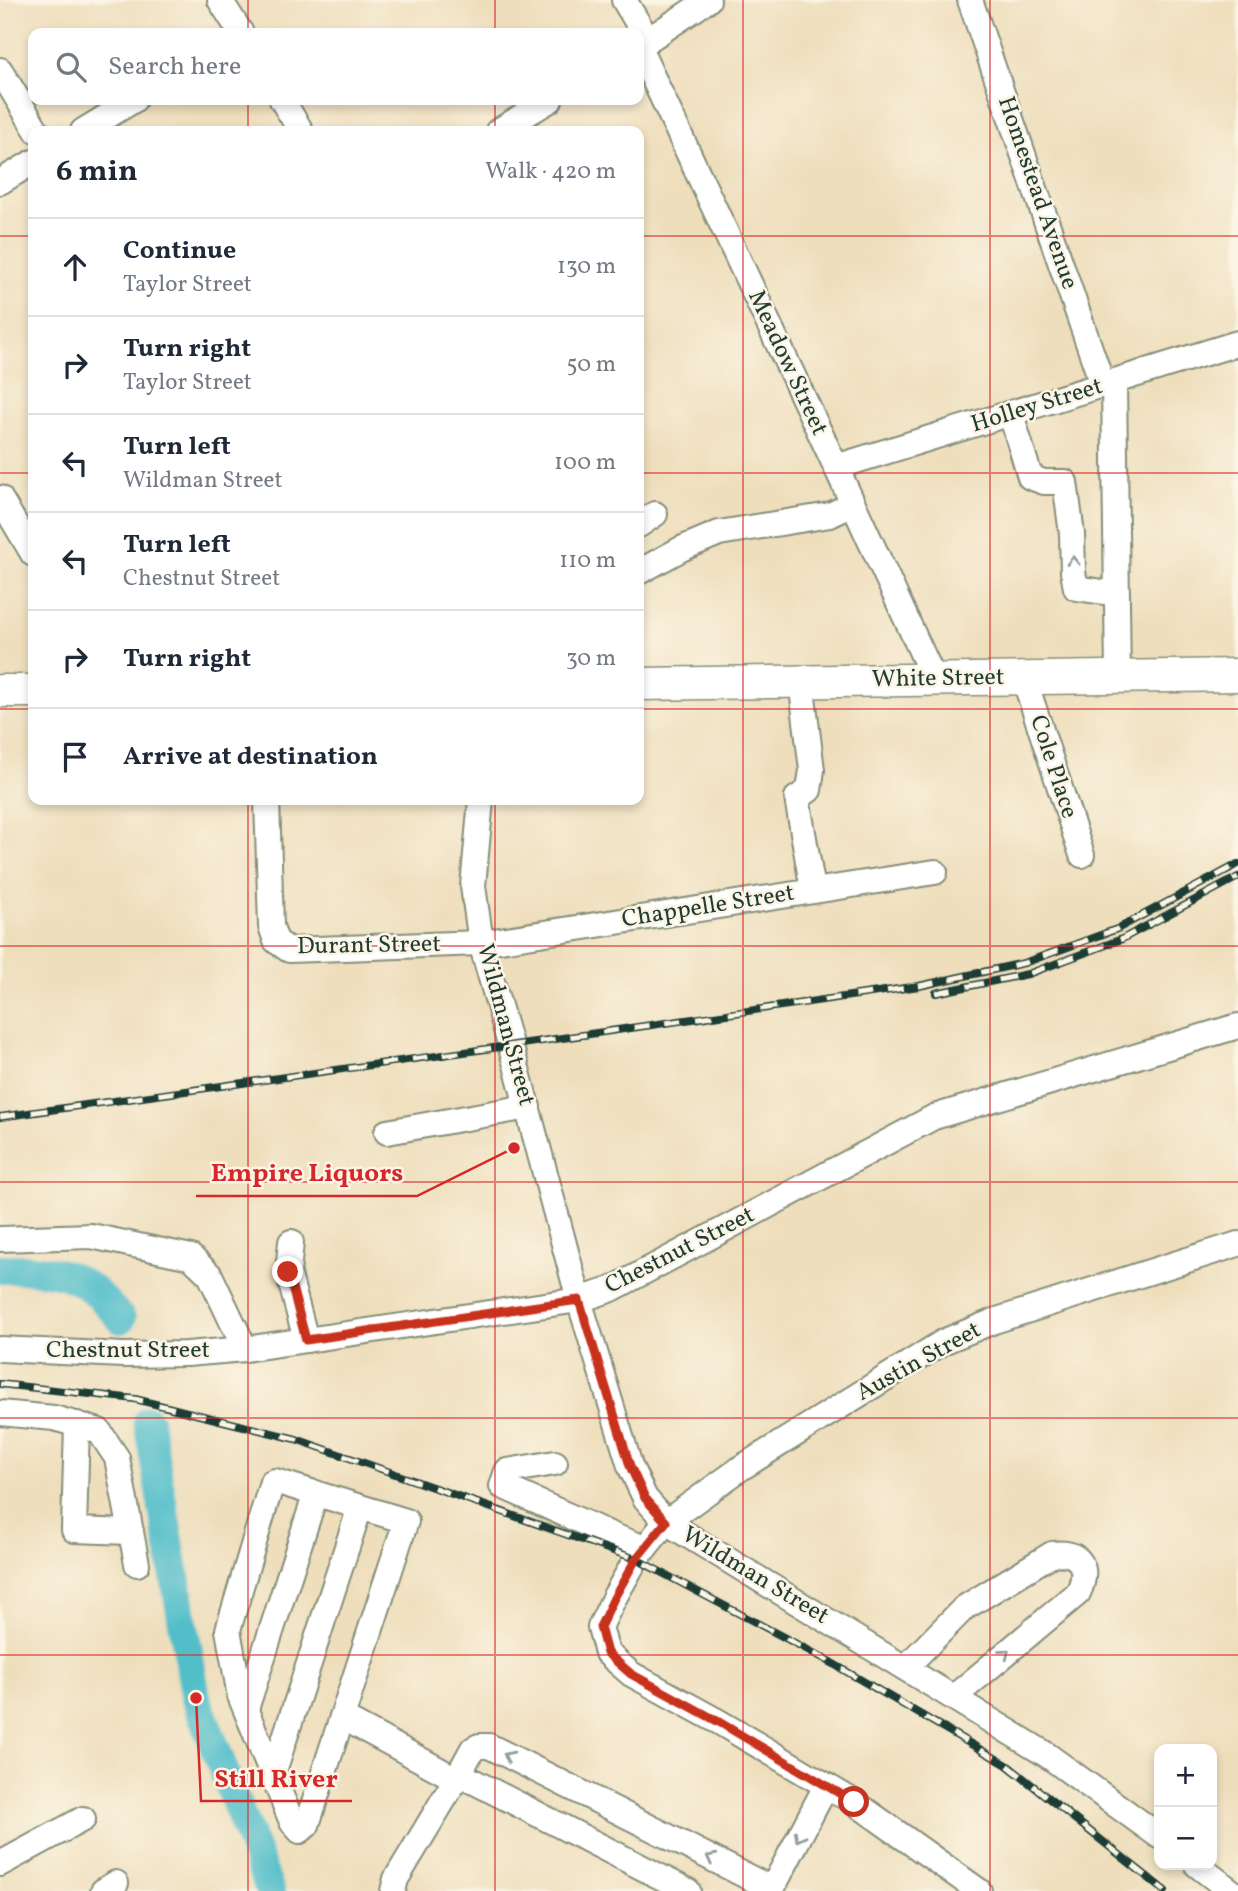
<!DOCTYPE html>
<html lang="en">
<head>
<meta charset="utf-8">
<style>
  :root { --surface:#fff; --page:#f6f6f7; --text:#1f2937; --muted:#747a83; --line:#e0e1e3 }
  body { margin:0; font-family:Vollkorn,serif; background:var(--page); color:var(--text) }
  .controls { position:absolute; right:21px; bottom:21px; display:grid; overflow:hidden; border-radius:14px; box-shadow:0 4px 10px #0003 }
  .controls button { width:63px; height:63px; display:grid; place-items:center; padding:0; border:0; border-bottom:2px solid var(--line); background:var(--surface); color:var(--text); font:35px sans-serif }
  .stop { position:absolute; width:21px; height:21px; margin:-16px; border:5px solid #c8321e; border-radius:50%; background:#fff }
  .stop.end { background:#c8321e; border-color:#fff; box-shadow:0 2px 7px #0008 }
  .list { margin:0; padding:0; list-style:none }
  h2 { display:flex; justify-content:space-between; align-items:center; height:91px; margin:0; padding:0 28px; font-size:30px }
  h2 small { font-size:23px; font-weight:400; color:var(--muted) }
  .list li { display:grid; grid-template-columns:46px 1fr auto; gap:21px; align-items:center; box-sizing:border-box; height:98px; padding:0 28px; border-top:2px solid var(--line) }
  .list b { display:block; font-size:26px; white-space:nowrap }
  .list p { margin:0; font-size:23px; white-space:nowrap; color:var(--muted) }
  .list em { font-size:23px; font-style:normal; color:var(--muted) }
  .icon { flex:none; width:38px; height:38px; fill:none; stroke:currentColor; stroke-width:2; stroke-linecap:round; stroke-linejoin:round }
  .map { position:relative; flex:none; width:1238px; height:1891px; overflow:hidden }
  .search { position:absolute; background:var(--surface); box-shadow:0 4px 10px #0003; left:28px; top:28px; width:616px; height:77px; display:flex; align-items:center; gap:18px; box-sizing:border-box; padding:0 24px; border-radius:14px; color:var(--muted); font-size:26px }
  .panel { position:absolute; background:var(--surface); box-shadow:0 4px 10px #0003; left:28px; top:126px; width:616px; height:679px; border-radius:14px }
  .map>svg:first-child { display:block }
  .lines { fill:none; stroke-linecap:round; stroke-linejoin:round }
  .river { stroke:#51beca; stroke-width:30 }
  .minor-casing { stroke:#868e78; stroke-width:28 }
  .major-casing { stroke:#868e78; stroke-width:35 }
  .minor { stroke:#fff; stroke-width:24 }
  .major { stroke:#fff; stroke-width:32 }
  .rail-casing { stroke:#1f3d34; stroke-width:8 }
  .rail { stroke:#fcf5e5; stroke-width:5; stroke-dasharray:16; stroke-linecap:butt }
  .oneway { stroke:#8f9e9a }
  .route { stroke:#c8321e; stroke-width:9 }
  .grid { fill:none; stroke:#d62828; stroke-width:2; stroke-opacity:0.55 }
  .labels { text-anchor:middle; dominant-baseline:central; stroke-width:5; stroke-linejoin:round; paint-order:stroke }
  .street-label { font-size:24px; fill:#1f3d34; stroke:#fcf5e5 }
  .leader { fill:none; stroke:#d62828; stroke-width:2.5 }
  .callout-dot { fill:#d62828; stroke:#fcf5e5; stroke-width:2.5 }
  .callout-label { font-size:26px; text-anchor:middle; font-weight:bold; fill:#d62828; stroke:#fcf5e5; stroke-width:5; stroke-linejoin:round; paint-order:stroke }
</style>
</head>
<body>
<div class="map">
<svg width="1238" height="1891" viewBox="0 0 1238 1891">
  <rect width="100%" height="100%" fill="#fcf5e5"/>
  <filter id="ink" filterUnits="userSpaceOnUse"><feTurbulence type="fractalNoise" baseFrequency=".0143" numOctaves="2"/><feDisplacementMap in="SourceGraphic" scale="14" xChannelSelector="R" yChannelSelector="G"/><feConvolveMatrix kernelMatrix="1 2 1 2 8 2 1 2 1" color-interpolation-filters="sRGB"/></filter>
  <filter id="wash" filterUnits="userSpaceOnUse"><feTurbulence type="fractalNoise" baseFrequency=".00686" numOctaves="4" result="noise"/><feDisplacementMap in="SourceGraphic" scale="28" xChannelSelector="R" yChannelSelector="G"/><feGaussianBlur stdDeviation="1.57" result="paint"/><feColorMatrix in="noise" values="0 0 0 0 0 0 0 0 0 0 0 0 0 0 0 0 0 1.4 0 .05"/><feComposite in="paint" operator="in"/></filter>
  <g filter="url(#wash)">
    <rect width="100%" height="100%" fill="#eedebc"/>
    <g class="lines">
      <g class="river">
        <path d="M 0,1269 C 27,1269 57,1268 81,1282 C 97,1291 109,1306 121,1319"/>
        <polyline points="148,1421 196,1698 270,1891"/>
      </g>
    </g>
  </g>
  <g filter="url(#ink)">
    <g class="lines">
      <defs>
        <g id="minor">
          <polyline points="220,0 241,33"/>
          <polyline points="624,0 648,40"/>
          <polyline points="970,0 1103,386"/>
          <polyline points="639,46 708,0"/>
          <polyline points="639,48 836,467 934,679"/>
          <polyline points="0,70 37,131"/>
          <polyline points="282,100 301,131"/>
          <polyline points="83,131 134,100"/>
          <polyline points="498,131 550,100"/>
          <polyline points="0,182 33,162"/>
          <polyline points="1114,383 1118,676"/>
          <polyline points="1011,414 1030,477 1044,482 1065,482 1072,534 1073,572 1076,588 1117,594"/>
          <polyline points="836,467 1238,343"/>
          <polyline points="0,498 33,554"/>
          <polyline points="639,525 655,514"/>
          <polyline points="639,572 681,549 719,533 830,515 853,504"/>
          <polyline points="1024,678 1082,855"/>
          <polyline points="801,681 812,770 809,790 797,798 813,890"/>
          <polyline points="267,800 271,926 276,941 289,950 481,943 935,872"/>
          <polyline points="481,800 473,886 481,943 516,1065 579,1300 630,1466 645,1498 666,1522 1047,1755 1159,1836"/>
          <polyline points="387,1132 528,1107"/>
          <polyline points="0,1239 91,1236 191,1257 210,1275 245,1349"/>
          <polyline points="291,1242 288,1272 306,1340"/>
          <polyline points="0,1349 123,1355 187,1354 245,1349 579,1300 612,1289 934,1117 1238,1026"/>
          <polyline points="0,1413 54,1418 99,1431 117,1458 137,1564"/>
          <polyline points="77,1424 74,1530 131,1532"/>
          <polyline points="555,1463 507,1471 502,1486 616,1537 645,1548"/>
          <path d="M 905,1668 L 964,1608 L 1052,1554 C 1081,1550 1090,1568 1078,1593 L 954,1697"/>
          <polyline points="246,1709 316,1493"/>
          <polyline points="342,1717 406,1521 360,1507"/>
          <polyline points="273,1774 360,1507 275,1481 272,1482 228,1630 240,1696 292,1822 300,1831 307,1825 342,1717 456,1779"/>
          <polyline points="459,1774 472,1750 479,1746 489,1746 772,1889"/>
          <polyline points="0,1864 83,1819"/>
          <polyline points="1197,1865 1231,1891"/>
          <polyline points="103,1891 116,1883"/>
          <polyline points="393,1891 396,1879 459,1774 688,1891"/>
          <polyline points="771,1891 826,1786"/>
          <polyline points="979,1891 854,1802 719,1722 631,1674 607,1653 600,1627 614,1598 636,1559 666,1522 741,1468 945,1341 994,1321 1238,1244"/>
        </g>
        <g id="major">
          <polyline points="639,684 1238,675"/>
          <polyline points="0,691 33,691"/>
        </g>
      </defs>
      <use href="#minor" class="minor-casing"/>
      <use href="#major" class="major-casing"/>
      <use href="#minor" class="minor"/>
      <use href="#major" class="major"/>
      <defs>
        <g id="rail">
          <polyline points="936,993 1028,974 1122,939 1238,877"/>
          <polyline points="0,1117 521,1044 919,986 1024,963 1117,929 1238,864"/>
          <polyline points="0,1384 135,1399 296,1439 636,1559 825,1659 1007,1765 1165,1891"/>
        </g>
      </defs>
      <use href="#rail" class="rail-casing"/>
      <use href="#rail" class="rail"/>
    </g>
    <defs><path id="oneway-chevron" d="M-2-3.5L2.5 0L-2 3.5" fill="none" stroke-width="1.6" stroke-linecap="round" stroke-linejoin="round" transform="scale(1.75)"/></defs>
    <g class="oneway">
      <use href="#oneway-chevron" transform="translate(1073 561) rotate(-91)"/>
      <use href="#oneway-chevron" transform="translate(1005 1653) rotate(-40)"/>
      <use href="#oneway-chevron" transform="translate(508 1756) rotate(-153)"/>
      <use href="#oneway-chevron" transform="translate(799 1837) rotate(118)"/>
      <use href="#oneway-chevron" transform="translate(711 1858) rotate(-153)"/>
    </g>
  </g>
  <g class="lines" filter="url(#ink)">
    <polyline class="route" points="288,1272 306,1340 579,1300 630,1466 645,1498 666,1522 636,1559 614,1598 600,1627 607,1653 631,1674 719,1722 854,1802"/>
  </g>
  <path class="grid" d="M 248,0 L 248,33M 495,0 L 495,33M 743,0 L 743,1891M 990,0 L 990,1891M 248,100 L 248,131M 495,100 L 495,131M 0,236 L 33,236M 639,236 L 1238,236M 0,473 L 33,473M 639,473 L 1238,473M 0,709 L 33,709M 639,709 L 1238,709M 248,800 L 248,1891M 495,800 L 495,1891M 0,946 L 1238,946M 0,1182 L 1238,1182M 0,1418 L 1238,1418M 0,1655 L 1238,1655"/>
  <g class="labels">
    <g class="street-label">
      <text transform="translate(1037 193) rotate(71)">Homestead Avenue</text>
      <text transform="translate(787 363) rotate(65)">Meadow Street</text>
      <text transform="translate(1037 406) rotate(-17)">Holley Street</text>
      <text transform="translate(938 679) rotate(-1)">White Street</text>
      <text transform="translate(1053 767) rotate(72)">Cole Place</text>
      <text transform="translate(708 907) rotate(-9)">Chappelle Street</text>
      <text transform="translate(369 946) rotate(-1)">Durant Street</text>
      <text transform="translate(505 1025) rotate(75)">Wildman Street</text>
      <text transform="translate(680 1251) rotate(-27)">Chestnut Street</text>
      <text x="128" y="1351">Chestnut Street</text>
      <text transform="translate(919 1362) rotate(-29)">Austin Street</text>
      <text transform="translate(755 1576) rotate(31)">Wildman Street</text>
    </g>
  </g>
  <path class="leader" d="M514 1148L417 1196H196M196 1698L201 1801H352"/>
  <g class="callout-dot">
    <circle cx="514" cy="1148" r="7"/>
    <circle cx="196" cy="1698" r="7"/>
  </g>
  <g class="callout-label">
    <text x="307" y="1181">Empire Liquors</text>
    <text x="276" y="1787">Still River</text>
  </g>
</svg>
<div class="controls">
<button>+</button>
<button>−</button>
</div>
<div class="stop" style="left:854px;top:1802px"></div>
<div class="stop end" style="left:288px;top:1272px"></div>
<div class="search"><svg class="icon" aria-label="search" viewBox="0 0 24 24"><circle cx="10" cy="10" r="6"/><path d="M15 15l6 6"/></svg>Search here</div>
<section class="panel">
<h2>6 min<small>Walk · 420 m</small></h2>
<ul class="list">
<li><svg class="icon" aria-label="ahead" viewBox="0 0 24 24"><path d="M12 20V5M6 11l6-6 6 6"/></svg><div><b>Continue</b><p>Taylor Street</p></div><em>130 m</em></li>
<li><svg class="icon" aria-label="right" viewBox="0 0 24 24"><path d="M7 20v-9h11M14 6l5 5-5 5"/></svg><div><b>Turn right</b><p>Taylor Street</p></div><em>50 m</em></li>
<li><svg class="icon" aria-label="left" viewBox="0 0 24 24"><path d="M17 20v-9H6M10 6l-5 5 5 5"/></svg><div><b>Turn left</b><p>Wildman Street</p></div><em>100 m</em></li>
<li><svg class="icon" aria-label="left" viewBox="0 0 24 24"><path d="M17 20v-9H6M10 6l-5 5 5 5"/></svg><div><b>Turn left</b><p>Chestnut Street</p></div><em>110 m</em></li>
<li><svg class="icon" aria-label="right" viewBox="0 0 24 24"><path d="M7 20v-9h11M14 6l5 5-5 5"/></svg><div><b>Turn right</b></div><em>30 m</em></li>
<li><svg class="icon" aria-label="arrive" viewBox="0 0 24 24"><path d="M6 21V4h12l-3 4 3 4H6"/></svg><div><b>Arrive at destination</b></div></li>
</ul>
</section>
</div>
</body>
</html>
